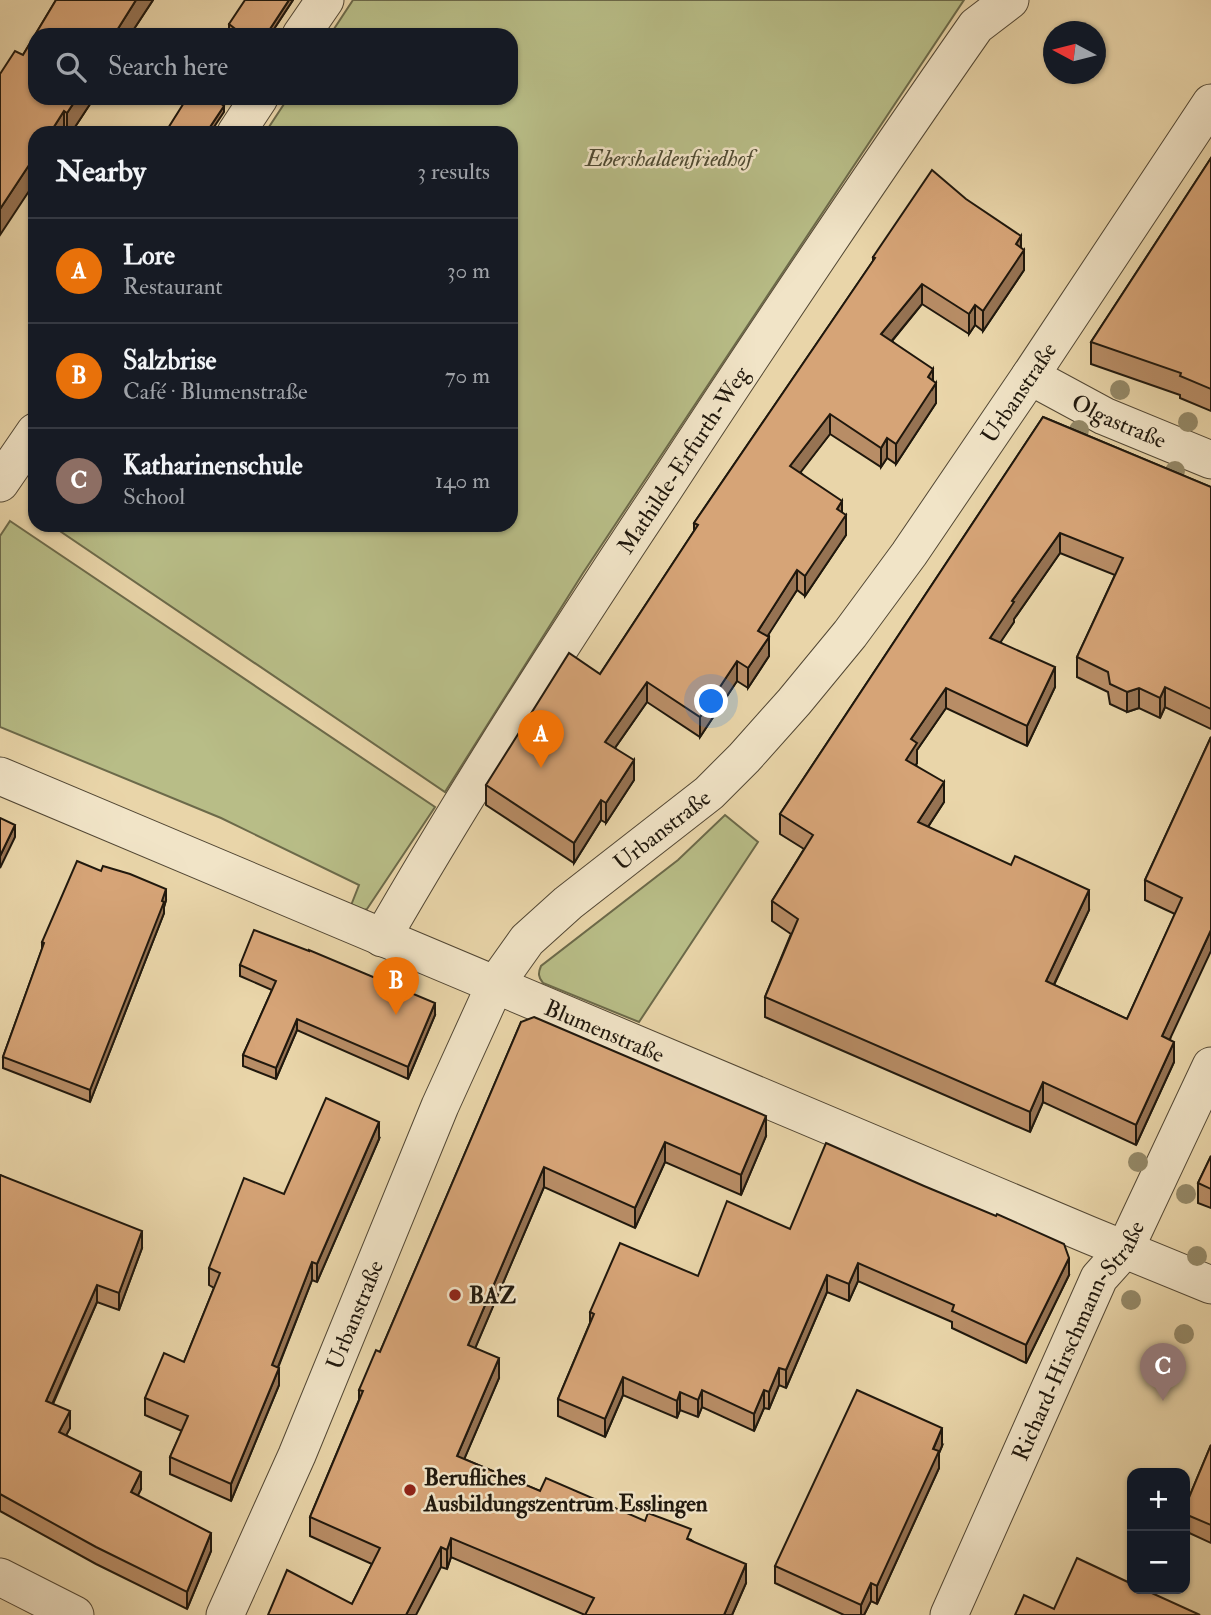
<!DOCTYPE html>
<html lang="en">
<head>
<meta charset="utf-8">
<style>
  :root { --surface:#171b24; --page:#242831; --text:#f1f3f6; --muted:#9ea1a6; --line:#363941; --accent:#b45309 }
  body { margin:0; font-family:"IM FELL Double Pica",serif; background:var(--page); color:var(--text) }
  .controls { position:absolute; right:21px; bottom:21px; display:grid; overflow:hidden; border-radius:14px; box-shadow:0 2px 5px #0004 }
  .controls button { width:63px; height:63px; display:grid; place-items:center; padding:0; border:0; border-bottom:2px solid var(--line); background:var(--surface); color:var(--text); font:35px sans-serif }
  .compass { position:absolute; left:1043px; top:21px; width:63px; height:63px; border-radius:50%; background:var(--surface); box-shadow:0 2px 5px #0004; rotate:277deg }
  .you { position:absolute; left:712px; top:702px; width:24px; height:24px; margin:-18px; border:5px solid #fff; border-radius:50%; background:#1a73e8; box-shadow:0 0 0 10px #1a73e833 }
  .badge { display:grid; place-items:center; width:46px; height:46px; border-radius:50%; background:var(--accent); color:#fff; font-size:23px; font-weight:700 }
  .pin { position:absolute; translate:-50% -58px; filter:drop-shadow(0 2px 4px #0008) }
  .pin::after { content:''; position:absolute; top:37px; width:24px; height:21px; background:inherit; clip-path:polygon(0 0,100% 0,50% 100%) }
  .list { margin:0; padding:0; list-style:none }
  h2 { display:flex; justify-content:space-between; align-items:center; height:91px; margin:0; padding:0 28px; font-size:30px }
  h2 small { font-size:23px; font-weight:400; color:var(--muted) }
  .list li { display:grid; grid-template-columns:46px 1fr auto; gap:21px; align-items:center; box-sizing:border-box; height:105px; padding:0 28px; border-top:2px solid var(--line) }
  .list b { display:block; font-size:26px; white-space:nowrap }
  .list p { margin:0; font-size:23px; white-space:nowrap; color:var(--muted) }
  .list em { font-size:23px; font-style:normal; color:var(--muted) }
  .icon { flex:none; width:38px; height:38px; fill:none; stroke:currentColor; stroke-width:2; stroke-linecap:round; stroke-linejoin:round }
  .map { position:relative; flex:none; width:1211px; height:1615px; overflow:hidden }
  .search { position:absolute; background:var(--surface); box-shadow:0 2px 5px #0004; left:28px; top:28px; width:490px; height:77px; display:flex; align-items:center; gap:18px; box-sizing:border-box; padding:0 24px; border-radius:21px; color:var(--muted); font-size:26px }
  .panel { position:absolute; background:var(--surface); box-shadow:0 2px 5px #0004; left:28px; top:126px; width:490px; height:406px; border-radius:21px }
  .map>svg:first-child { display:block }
  .green { fill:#b8bd87; stroke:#6c6a4a; stroke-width:2 }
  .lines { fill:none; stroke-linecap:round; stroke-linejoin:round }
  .street-casing { stroke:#524734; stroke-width:39 }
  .street { stroke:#f1e4c7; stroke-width:37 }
  .tree { fill:#948968 }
  .wall { fill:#b88d66; stroke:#20180d; stroke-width:2 }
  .shaded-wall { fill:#967353; stroke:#20180d; stroke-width:2 }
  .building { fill:#d6a477; stroke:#20180d; stroke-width:2 }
  .poi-dot { fill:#8f2418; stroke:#f1e4c7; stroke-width:2.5 }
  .labels { text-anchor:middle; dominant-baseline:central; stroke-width:5; stroke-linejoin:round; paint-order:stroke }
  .park-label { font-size:23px; font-style:italic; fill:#4e4a32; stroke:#f1e4c7 }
  .street-label { font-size:23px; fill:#20180d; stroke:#f1e4c7 }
  .poi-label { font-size:23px; font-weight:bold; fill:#20180d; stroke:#f1e4c7; text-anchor:start }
</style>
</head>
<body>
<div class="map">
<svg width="1211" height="1615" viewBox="0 0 1211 1615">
  <rect width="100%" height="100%" fill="#e9d5a9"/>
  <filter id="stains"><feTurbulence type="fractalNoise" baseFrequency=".00286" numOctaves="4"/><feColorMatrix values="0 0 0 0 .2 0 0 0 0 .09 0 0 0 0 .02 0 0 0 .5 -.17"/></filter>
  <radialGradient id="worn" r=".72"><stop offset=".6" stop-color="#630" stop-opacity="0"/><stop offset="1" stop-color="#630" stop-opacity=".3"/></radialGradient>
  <g class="green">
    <polygon points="353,0 964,0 583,573 445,792 51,525 511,525 511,133 265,133 288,98 511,98 511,35 330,35"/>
    <polygon points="10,521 435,807 367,909 362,911 350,908 359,885 221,818 0,727 0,536"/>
    <path d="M 725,815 L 758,842 L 639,1022 L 543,983 C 538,977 538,973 541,966 L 678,860 Z"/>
  </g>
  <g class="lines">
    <defs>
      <g id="street">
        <polyline points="301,35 325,0"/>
        <polyline points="236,133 259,98"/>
        <path id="s1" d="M 1030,376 L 1104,416 L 1211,460"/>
        <polyline points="0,483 35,432"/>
        <path id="s2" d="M 0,776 L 1089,1235 L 1211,1285"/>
        <path id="s3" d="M 382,938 C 470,785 566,636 664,489 C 766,333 869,179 976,26 L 1010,0"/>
        <polyline points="0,1577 75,1615"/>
        <path id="s4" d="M 225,1615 L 297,1455 L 440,1106 L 495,985 L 527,940 L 568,903 L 709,793 L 744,758 L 794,702 L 850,634 L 909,554 L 1030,376 L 1211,103"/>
        <path id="s5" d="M 949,1615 L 1099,1278 L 1125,1249 L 1211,1066"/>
      </g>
    </defs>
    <use href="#street" class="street-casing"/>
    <use href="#street" class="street"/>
  </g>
  <g class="tree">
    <circle cx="1120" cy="390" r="10"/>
    <circle cx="1188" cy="422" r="10"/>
    <circle cx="1079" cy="430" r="10"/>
    <circle cx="1175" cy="471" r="10"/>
    <circle cx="1138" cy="1162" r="10"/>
    <circle cx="1186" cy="1194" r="10"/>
    <circle cx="1197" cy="1256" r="10"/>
    <circle cx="1131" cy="1300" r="10"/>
    <circle cx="1184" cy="1334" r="10"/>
  </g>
  <g class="wall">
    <polygon points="56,0 153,0 130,35 35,35 35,98 94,98 71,133 35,133 23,55"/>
    <polygon points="293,0 270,35 235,35 229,30 229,24"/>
    <polygon points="1211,158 1211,411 1180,398 1180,395 1091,364 1091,342"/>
    <polygon points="1021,248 1024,270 983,331 975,325 969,334 922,304 892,341 933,381 936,403 896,464 887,458 881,467 830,434 800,472 842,513 846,535 805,596 797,590 767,636 769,656 748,688 737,681 700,737 647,702 615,748 634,780 606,823 601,820 574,863 486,805 486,785 600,674 694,531 694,523 873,261 873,257"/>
    <polygon points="1043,417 1211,487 1211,729 1165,707 1160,718 1139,708 1127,712 1110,704 1108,692 1077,677 1077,657 1115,575 1060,553 1014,619 1014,622 1000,642 1055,687 1027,746 946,708 917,750 917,763 916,765 944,802 928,827 1089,910 1054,985 1127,1019 1175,914 1145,900 1145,880 1211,737 1170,1040 1174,1062 1136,1145 1043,1102 1030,1132 765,1017 765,997 791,934 772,921 772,901 804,849 780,834 780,814"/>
    <polygon points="101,871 166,900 164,907 164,913 90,1102 3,1068 3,1057 42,949 42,942"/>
    <polygon points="240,965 435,1015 408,1079 297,1030 276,1079 243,1066 243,1055 272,990 240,976"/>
    <polygon points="521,1022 766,1136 741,1195 665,1162 635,1228 544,1187 475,1348 499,1378 464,1459 540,1491 691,1540 746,1583 732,1615 585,1615 451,1557 447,1569 441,1567 352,1604 372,1564 310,1536 310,1517 359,1400 359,1390 380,1352"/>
    <polygon points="379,1139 317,1282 312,1280 278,1368 279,1385 231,1501 170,1474 170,1457 182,1431 145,1415 145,1398 184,1362 214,1288 209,1285 209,1268 284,1194"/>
    <polygon points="1211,1156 1211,1208 1198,1203 1198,1183"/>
    <polygon points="0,1175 142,1248 119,1310 97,1302 53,1404 70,1428 66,1435 141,1489 137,1496 211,1551 187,1609 96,1564 0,1511"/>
    <polygon points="790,1229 1069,1275 1026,1363 952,1328 952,1322 858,1281 849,1301 827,1292 786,1388 779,1385 769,1409 764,1408 754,1431 702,1407 698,1417 680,1410 677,1418 623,1395 605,1437 558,1416 558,1399 590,1323 590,1312 698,1276"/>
    <polygon points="1211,1445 1211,1543 1185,1531 1185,1507"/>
    <polygon points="942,1446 939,1453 939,1468 877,1604 871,1601 864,1615 844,1615 775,1583 775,1566"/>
  </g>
  <g class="shaded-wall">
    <polygon points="136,0 153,0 130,35 114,35"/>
    <polygon points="289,0 293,0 270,35 266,35"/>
    <polygon points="77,98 94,98 71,133 67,133 67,113"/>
    <polygon points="224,106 224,112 210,133 206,133"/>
    <polygon points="64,111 64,133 50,133"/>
    <polygon points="35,156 35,182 0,235 0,209"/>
    <polygon points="1021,236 1021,254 1024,250 1024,270 983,331 983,311 1016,244"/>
    <polygon points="922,284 922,304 881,354 881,334"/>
    <polygon points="975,305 975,325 969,334 969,314"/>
    <polygon points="933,369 933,388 936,383 936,403 896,464 896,444 928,377"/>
    <polygon points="830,414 830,434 790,486 790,466"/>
    <polygon points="887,438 887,458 881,467 881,448"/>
    <polygon points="842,501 842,519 846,515 846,535 805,596 805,576 837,509"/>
    <polygon points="1060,533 1060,553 1014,619 1014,622 990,658 990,638 1012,601"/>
    <polygon points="797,570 797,590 758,651 758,631"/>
    <polygon points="769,637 769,656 748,688 748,668"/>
    <polygon points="737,661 737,681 700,737 700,717"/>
    <polygon points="1055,667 1055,687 1027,746 1027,726"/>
    <polygon points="647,682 647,702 605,762 605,742"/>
    <polygon points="1165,687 1165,707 1160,718 1160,698"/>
    <polygon points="946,688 946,708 917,750 917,763 906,780 906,760 911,739"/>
    <polygon points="1139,688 1139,708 1127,712 1127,692"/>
    <polygon points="634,760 634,780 606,823 606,803"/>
    <polygon points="944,782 944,802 918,842 918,822"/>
    <polygon points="601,800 601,820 574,863 574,843"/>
    <polygon points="15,825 15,837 0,868 0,856"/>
    <polygon points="166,889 166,900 164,907 164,913 90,1102 90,1090"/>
    <polygon points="1089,890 1089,910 1046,1001 1046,981"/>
    <polygon points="1211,930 1211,951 1162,1056 1162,1036"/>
    <polygon points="435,1003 435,1015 408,1079 408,1067"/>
    <polygon points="297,1019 297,1030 276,1079 276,1068"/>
    <polygon points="1174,1042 1174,1062 1136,1145 1136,1125"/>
    <polygon points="1043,1082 1043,1102 1030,1132 1030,1112"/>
    <polygon points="766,1116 766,1136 741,1195 741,1175"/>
    <polygon points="379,1122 379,1139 317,1282 317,1264"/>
    <polygon points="665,1142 665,1162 635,1228 635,1208"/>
    <polygon points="544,1167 544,1187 468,1365 468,1345"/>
    <polygon points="142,1231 142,1248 119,1310 119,1293"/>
    <polygon points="1069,1258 1069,1275 1026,1363 1026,1345"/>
    <polygon points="312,1262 312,1280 272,1382 272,1365"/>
    <polygon points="858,1263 858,1281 849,1301 849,1284"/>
    <polygon points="827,1275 827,1292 786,1388 786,1370"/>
    <polygon points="97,1285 97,1302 46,1418 46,1401"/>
    <polygon points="499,1358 499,1378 457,1476 457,1456"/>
    <polygon points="279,1368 279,1385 231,1501 231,1484"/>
    <polygon points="779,1368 779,1385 769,1409 769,1392"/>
    <polygon points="623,1377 623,1395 605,1437 605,1419"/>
    <polygon points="702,1390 702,1407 698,1417 698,1400"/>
    <polygon points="764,1390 764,1408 754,1431 754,1414"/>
    <polygon points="680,1392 680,1410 677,1418 677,1401"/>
    <polygon points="70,1411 70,1428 59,1449 59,1432"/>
    <polygon points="942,1428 942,1446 939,1453 939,1468 877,1604 877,1586"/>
    <polygon points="141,1472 141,1489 131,1510 131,1492"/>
    <polygon points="211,1533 211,1551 187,1609 187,1592"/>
    <polygon points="451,1538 451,1557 447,1569 447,1550"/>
    <polygon points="441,1547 441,1567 416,1615 406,1615"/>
    <polygon points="746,1564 746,1583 732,1615 724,1615"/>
    <polygon points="871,1583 871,1601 864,1615 861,1615 861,1605"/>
  </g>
  <g class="building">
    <polygon points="56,0 136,0 114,35 35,35 35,98 77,98 67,113 64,111 50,133 35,133 35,156 0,209 0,74 15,51 23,55"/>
    <polygon points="245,0 289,0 266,35 243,35 229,24"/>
    <polygon points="187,98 213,98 224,106 206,133 165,133"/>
    <polygon points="1211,158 1211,389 1180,376 1181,373 1091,342"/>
    <polygon points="932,170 966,199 1021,236 1016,244 1024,250 983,311 975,305 969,314 922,284 881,334 933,369 928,377 936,383 896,444 887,438 881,448 830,414 790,466 842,501 837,509 846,515 805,576 797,570 758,631 769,637 748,668 737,661 700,717 647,682 605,742 634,760 606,803 601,800 574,843 486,785 569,653 600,674 698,525 694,523 875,258 873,257"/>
    <polygon points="1043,417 1211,487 1211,709 1165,687 1160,698 1139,688 1127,692 1110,684 1108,672 1077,657 1123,558 1060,533 1012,601 1014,602 990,638 1055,667 1027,726 946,688 911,739 917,743 906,760 944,782 918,822 1011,865 1015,856 1089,890 1046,981 1127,1019 1182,898 1145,880 1211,737 1211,930 1162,1036 1174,1042 1136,1125 1043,1082 1030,1112 765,997 798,919 772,901 813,835 780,814"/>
    <polygon points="0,818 15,825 0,856"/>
    <polygon points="77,861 101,871 103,866 130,874 166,889 162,901 164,902 90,1090 3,1057 44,943 42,942"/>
    <polygon points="254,930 309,951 309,950 435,1003 408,1067 297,1019 276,1068 243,1055 276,981 240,965"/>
    <polygon points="534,1017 766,1116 741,1175 665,1142 635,1208 544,1167 468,1345 499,1358 457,1456 540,1491 546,1478 645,1521 648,1513 691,1529 687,1539 746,1564 724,1615 585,1615 594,1598 451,1538 447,1550 441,1547 406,1615 268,1615 287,1570 352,1604 380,1548 310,1517 363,1391 359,1390 376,1350 380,1352 521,1022"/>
    <polygon points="326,1098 379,1122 317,1264 312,1262 272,1365 279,1368 231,1484 170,1457 188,1416 145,1398 164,1353 184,1362 220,1273 209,1268 244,1178 284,1194"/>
    <polygon points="826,1143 924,1186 996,1216 997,1214 1064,1244 1069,1258 1026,1345 952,1311 954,1305 858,1263 849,1284 827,1275 786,1370 779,1368 769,1392 764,1390 754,1414 702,1390 698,1400 680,1392 677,1401 623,1377 605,1419 558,1399 594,1314 590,1312 620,1243 698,1276 727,1201 790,1229"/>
    <polygon points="1211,1156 1211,1189 1198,1183"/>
    <polygon points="0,1175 142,1231 119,1293 97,1285 46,1401 70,1411 59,1432 141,1472 131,1492 211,1533 187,1592 96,1547 0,1494"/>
    <polygon points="857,1390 942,1428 933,1449 939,1451 877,1586 871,1583 861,1605 775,1566"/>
    <polygon points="1211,1445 1211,1525 1185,1514 1185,1507"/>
    <polygon points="1077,1558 1132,1584 1132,1589 1143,1589 1200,1615 1015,1615 1024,1595 1054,1609"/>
  </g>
  <g class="poi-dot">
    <circle cx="455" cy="1295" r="7"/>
    <circle cx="410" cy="1490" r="7"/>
  </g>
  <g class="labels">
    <g class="park-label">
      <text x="669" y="158">Ebershaldenfriedhof</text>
    </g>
    <g class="street-label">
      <text stroke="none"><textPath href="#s4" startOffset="1482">Urbanstraße</textPath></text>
      <text stroke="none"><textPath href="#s1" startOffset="100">Olgastraße</textPath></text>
      <text stroke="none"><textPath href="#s3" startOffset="565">Mathilde-Erfurth-Weg</textPath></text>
      <text stroke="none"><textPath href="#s4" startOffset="915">Urbanstraße</textPath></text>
      <text stroke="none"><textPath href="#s2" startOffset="656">Blumenstraße</textPath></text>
      <text stroke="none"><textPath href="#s4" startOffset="327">Urbanstraße</textPath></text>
      <text stroke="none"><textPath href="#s5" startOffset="304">Richard-Hirschmann-Straße</textPath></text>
    </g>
    <g class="poi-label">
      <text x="469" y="1295">BAZ</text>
      <text x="424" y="1477">Berufliches<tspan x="424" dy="26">Ausbildungszentrum Esslingen</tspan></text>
    </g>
  </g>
  <rect width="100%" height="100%" filter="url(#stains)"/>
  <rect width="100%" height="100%" fill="url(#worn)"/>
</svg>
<div class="controls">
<button>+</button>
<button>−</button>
</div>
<svg class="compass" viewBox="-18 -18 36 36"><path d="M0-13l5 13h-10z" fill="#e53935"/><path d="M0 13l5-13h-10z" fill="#9ea1a6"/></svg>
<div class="you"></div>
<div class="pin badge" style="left:541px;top:768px;background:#e8710a">A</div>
<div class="pin badge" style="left:396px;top:1015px;background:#e8710a">B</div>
<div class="pin badge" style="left:1163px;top:1401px;background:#8d6e63">C</div>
<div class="search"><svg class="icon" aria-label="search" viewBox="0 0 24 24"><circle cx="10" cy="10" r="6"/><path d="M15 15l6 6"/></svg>Search here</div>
<section class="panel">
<h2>Nearby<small>3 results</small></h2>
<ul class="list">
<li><span class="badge" style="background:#e8710a">A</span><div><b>Lore</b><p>Restaurant</p></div><em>30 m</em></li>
<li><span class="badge" style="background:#e8710a">B</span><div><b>Salzbrise</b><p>Café · Blumenstraße</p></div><em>70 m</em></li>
<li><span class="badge" style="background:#8d6e63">C</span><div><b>Katharinenschule</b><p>School</p></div><em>140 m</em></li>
</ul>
</section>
</div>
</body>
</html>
